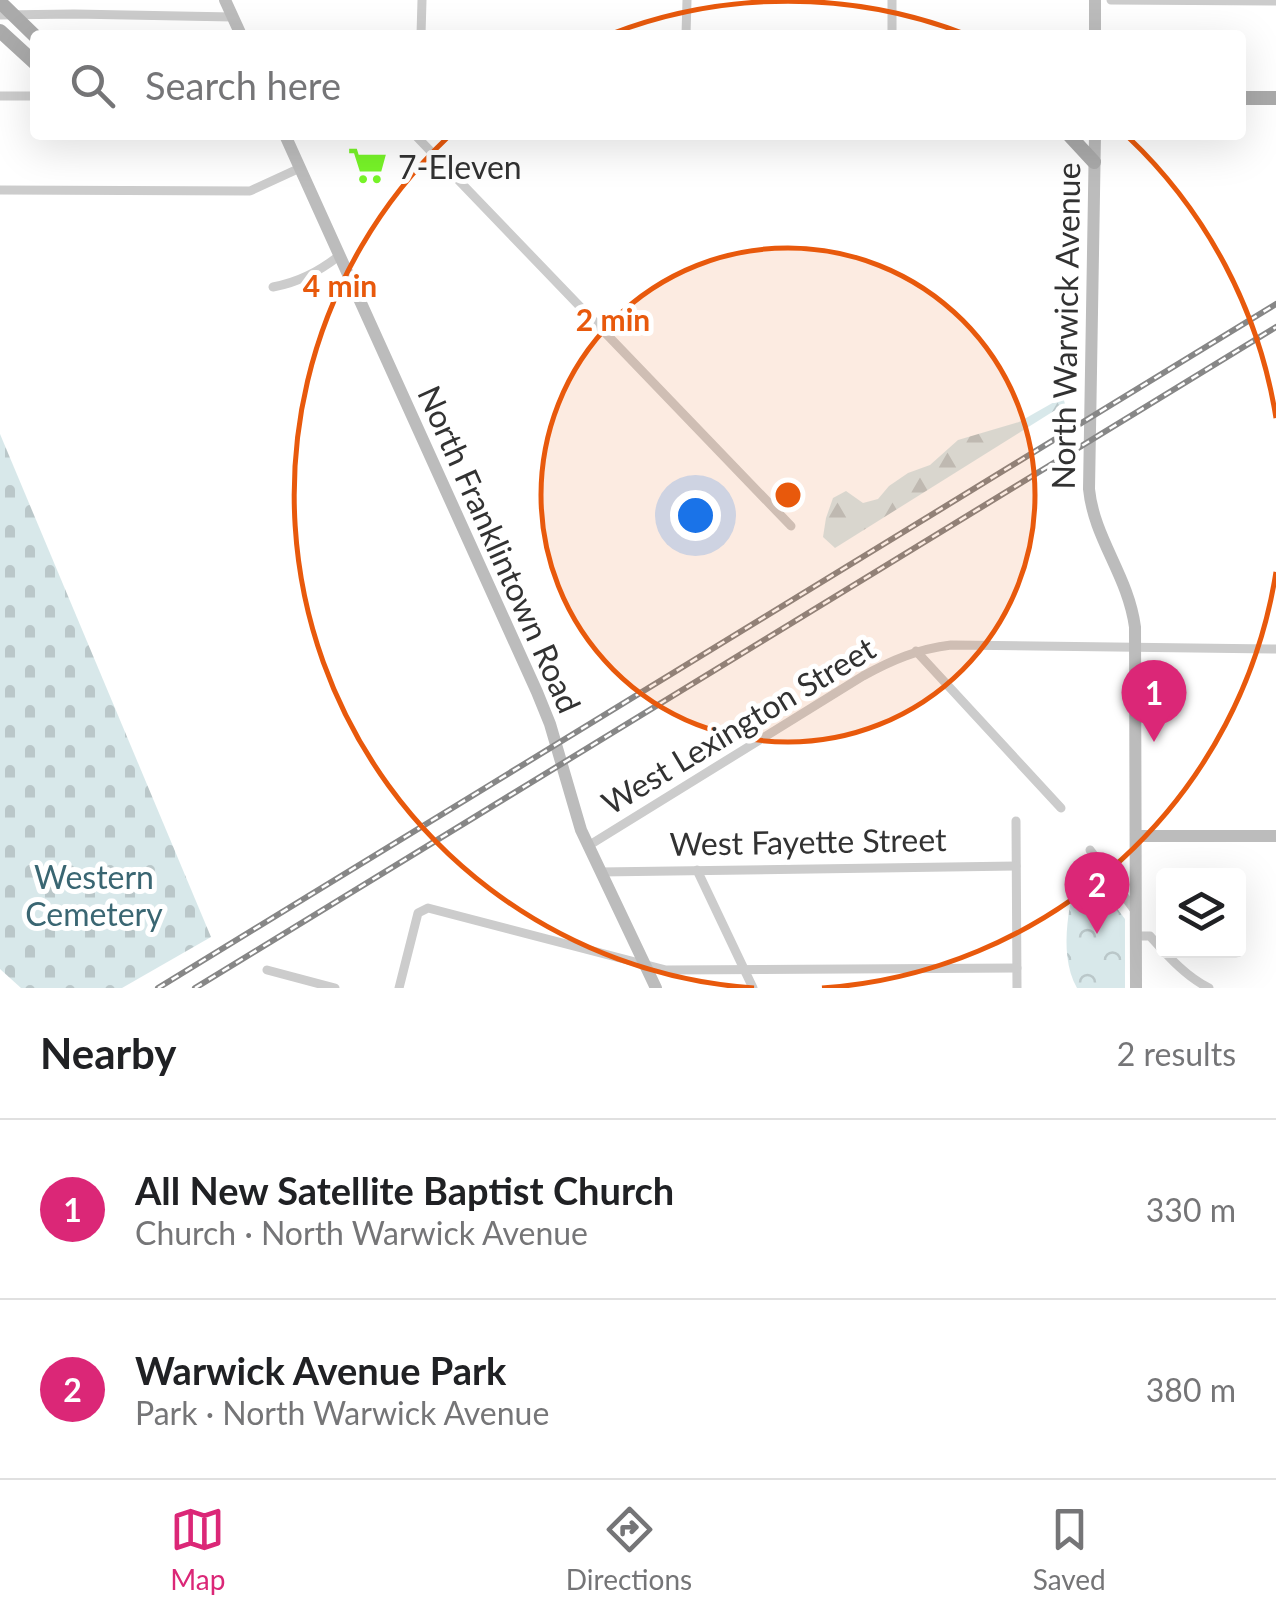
<!DOCTYPE html>
<html lang="en">
<head>
<meta charset="utf-8">
<style>
  :root { --surface:#fff; --page:#f2f2f2; --text:#202124; --muted:#757577; --line:#e0e0e0; --accent:#db2777 }
  body { margin:0; font-family:Lato,sans-serif; background:var(--page); color:var(--text) }
  .controls { position:absolute; right:30px; bottom:30px; display:grid; overflow:hidden; border-radius:10px; box-shadow:0 10px 40px #0002 }
  .controls button { width:90px; height:90px; display:grid; place-items:center; padding:0; border:0; border-bottom:2px solid var(--line); background:var(--surface); color:var(--text); font:50px sans-serif }
  .you { position:absolute; left:695px; top:515px; width:35px; height:35px; margin:-25px; border:8px solid #fff; border-radius:50%; background:#1a73e8; box-shadow:0 0 0 15px #1a73e833 }
  .badge { display:grid; place-items:center; width:65px; height:65px; border-radius:50%; background:var(--accent); color:#fff; font-size:32px; font-weight:700 }
  .pin { position:absolute; translate:-50% -82px; filter:drop-shadow(0 2px 5px #0008) }
  .pin::after { content:''; position:absolute; top:52px; width:35px; height:30px; background:inherit; clip-path:polygon(0 0,100% 0,50% 100%) }
  .list { margin:0; padding:0; list-style:none }
  h2 { display:flex; justify-content:space-between; align-items:center; height:130px; margin:0; padding:0 40px; font-size:42px }
  h2 small { font-size:32px; font-weight:400; color:var(--muted) }
  .list li { display:grid; grid-template-columns:65px 1fr auto; gap:30px; align-items:center; box-sizing:border-box; height:180px; padding:0 40px; border-top:2px solid var(--line) }
  .list b { display:block; font-size:38px; white-space:nowrap }
  .list p { margin:0; font-size:32px; white-space:nowrap; color:var(--muted) }
  .list em { font-size:32px; font-style:normal; color:var(--muted) }
  .icon { flex:none; width:55px; height:55px; fill:none; stroke:currentColor; stroke-width:2; stroke-linecap:round; stroke-linejoin:round }
  .map { position:relative; flex:none; width:1276px; height:988px; overflow:hidden }
  .search { position:absolute; background:var(--surface); box-shadow:0 10px 40px #0002; left:30px; right:30px; top:30px; height:110px; display:flex; align-items:center; gap:25px; box-sizing:border-box; padding:0 35px; border-radius:10px; color:var(--muted); font-size:38px }
  .sheet { height:490px; background:var(--surface) }
  nav { display:flex; justify-content:space-around; align-items:center; box-sizing:border-box; height:140px; border-top:2px solid var(--line); background:var(--surface); font-size:28px; color:var(--muted) }
  nav a { display:grid; justify-items:center; gap:5px }
  nav .on { color:var(--accent) }
  .map>svg:first-child { display:block }
  .forest { fill:url(#forest-firs) }
  .cemetery { fill:url(#cemetery-stones) }
  .park { fill:url(#park-crowns) }
  .lines { fill:none; stroke-linecap:round; stroke-linejoin:round }
  .street { stroke:#ccc; stroke-width:9 }
  .secondary { stroke:#bcbcbc; stroke-width:12 }
  .primary { stroke:#aaa; stroke-width:14 }
  .rail-casing { stroke:#878787; stroke-width:6 }
  .rail { stroke:#fff; stroke-width:2.5; stroke-dasharray:8; stroke-linecap:butt }
  .ring { fill:none; stroke:#e8590c; stroke-width:5 }
  .labels { text-anchor:middle; dominant-baseline:central; stroke-width:10; stroke-linejoin:round; paint-order:stroke }
  .poi-label { font-size:32px; fill:#323232; stroke:#fff; text-anchor:start }
  .street-label { font-size:32px; fill:#323232; stroke:#fff }
  .park-label { font-size:32px; fill:#3a6672; stroke:#fff }
  .centre { fill:#e8590c; stroke:#fff; stroke-width:5 }
  .ring-label { font-size:30px; text-anchor:middle; font-weight:bold; fill:#e8590c; stroke:#fff; stroke-width:10; stroke-linejoin:round; paint-order:stroke }
</style>
</head>
<body>
<div class="map">
<svg width="1276" height="988" viewBox="0 0 1276 988">
  <defs>
    <pattern id="forest-firs" width="22" height="20" patternUnits="userSpaceOnUse" patternTransform="scale(2.5)"><rect width="22" height="20" fill="#d8e8ea"/><path d="M5 1l3.5 6h-7zM16 11l3.5 6h-7z" fill="#bac7c9"/></pattern>
    <pattern id="cemetery-stones" width="16" height="16" patternUnits="userSpaceOnUse" patternTransform="scale(2.5)"><rect width="16" height="16" fill="#d8e8ea"/><path d="M2 7V4a2 2 0 0 1 4 0v3zM10 15v-3a2 2 0 0 1 4 0v3z" fill="#bac7c9"/></pattern>
    <pattern id="park-crowns" width="20" height="18" patternUnits="userSpaceOnUse" patternTransform="scale(2.5)"><rect width="20" height="18" fill="#d8e8ea"/><path d="M2 6a3 3 0 1 1 6 0M12 15a3 3 0 1 1 6 0" fill="none" stroke="#bac7c9"/></pattern>
  </defs>
  <rect width="100%" height="100%" fill="#fff"/>
  <polygon class="forest" points="1063,397 1065,404 835,548 823,537 826,518 833,498 846,491 863,503 878,499 889,486 908,473 930,465 958,440 1019,422"/>
  <polygon class="cemetery" points="0,434 211,937 122,988 21,988 0,969"/>
  <path class="park" d="M 1079,858 L 1125,919 L 1125,988 L 1077,988 C 1056,950 1072,898 1079,858 Z"/>
  <g class="lines">
    <g class="street">
      <polyline points="1111,0 1276,1"/>
      <polyline points="0,15 74,14 233,17"/>
      <polyline points="421,35 422,0"/>
      <polyline points="686,35 687,0"/>
      <polyline points="892,35 892,0"/>
      <polyline points="0,96 35,96"/>
      <polyline points="415,135 791,526"/>
      <polyline points="0,190 250,191 300,168"/>
      <path d="M 273,287 C 299,282 318,272 339,256"/>
      <polyline points="916,651 1061,808"/>
      <polyline points="1016,821 1017,988"/>
      <path d="M 588,846 L 863,676 C 892,660 918,649 951,645 L 1276,649"/>
      <polyline points="1090,850 1136,912"/>
      <polyline points="697,870 753,988"/>
      <polyline points="600,872 1016,866"/>
      <path d="M 1136,936 L 1150,936 C 1168,956 1185,976 1209,988"/>
      <polyline points="267,970 335,988"/>
      <polyline points="399,988 418,913 428,908 666,970 1017,968"/>
    </g>
    <g class="secondary">
      <polyline points="225,0 241,35"/>
      <polyline points="1095,35 1095,0"/>
      <polyline points="285,135 537,692 550,724 581,830 656,988"/>
      <path d="M 1095,135 L 1089,489 C 1094,539 1128,575 1135,627 L 1136,988"/>
      <polyline points="1136,836 1276,836"/>
    </g>
    <g class="primary">
      <polyline points="0,2 35,36"/>
      <polyline points="0,31 35,63"/>
      <polyline points="1241,98 1276,98"/>
      <polyline points="1069,135 1094,162"/>
    </g>
    <defs>
      <g id="rail">
        <polyline points="158,988 1276,304"/>
        <polyline points="195,988 1276,327"/>
      </g>
    </defs>
    <use href="#rail" class="rail-casing"/>
    <use href="#rail" class="rail"/>
  </g>
  <circle cx="788" cy="495" r="247" fill="#e8590c" fill-opacity=".12"/>
  <g class="ring">
    <circle cx="788" cy="495" r="247"/>
    <path d="M1276 572A494 494 0 0 1 822 988M754 988A494 494 0 0 1 448 137M611 34A494 494 0 0 1 965 34M1128 137A494 494 0 0 1 1276 418"/>
  </g>
  <defs>
    <symbol id="supermarket-bare" viewBox="-9 -9 18 18"><path d="M-6-5.5h2.5l.6 2H6L4.5 2H-2.5L-4.4-4H-6ZM-1.5 3.2a1.3 1.3 0 1 0 .1 0ZM3 3.2a1.3 1.3 0 1 0 .1 0Z" fill="#77f428" stroke="#fff" stroke-width="2.5" paint-order="stroke"/></symbol>
  </defs>
  <g fill-rule="evenodd">
    <use href="#supermarket-bare" x="340" y="138" width="55" height="55"/>
  </g>
  <g class="labels">
    <g class="poi-label">
      <text x="398" y="166">7-Eleven</text>
    </g>
    <g class="street-label">
      <text transform="translate(1065 326) rotate(-89)">North Warwick Avenue</text>
      <text transform="translate(500 549) rotate(66)">North Franklintown Road</text>
      <text transform="translate(738 725) rotate(-31)">West Lexington Street</text>
      <text transform="translate(808 841) rotate(-1)">West Fayette Street</text>
    </g>
    <g class="park-label">
      <text x="94" y="876">Western<tspan x="94" dy="37">Cemetery</tspan></text>
    </g>
  </g>
  <circle cx="788" cy="495" r="15" class="centre"/>
  <g class="ring-label">
    <text x="340" y="297">4 min</text>
    <text x="613" y="331">2 min</text>
  </g>
</svg>
<div class="controls">
<button><svg class="icon" aria-label="layers" viewBox="0 0 24 24"><path d="M12 4l9 5-9 5-9-5zM3 14l9 5 9-5"/></svg></button>
</div>
<div class="you"></div>
<div class="pin badge" style="left:1154px;top:742px">1</div>
<div class="pin badge" style="left:1097px;top:934px">2</div>
<div class="search"><svg class="icon" aria-label="search" viewBox="0 0 24 24"><circle cx="10" cy="10" r="6"/><path d="M15 15l6 6"/></svg>Search here</div>
</div>
<section class="sheet">
<h2>Nearby<small>2 results</small></h2>
<ul class="list">
<li><span class="badge">1</span><div><b>All New Satellite Baptist Church</b><p>Church · North Warwick Avenue</p></div><em>330 m</em></li>
<li><span class="badge">2</span><div><b>Warwick Avenue Park</b><p>Park · North Warwick Avenue</p></div><em>380 m</em></li>
</ul>
</section>
<nav>
<a class="on"><svg class="icon" aria-label="map" viewBox="0 0 24 24"><path d="M3 6l6-2 6 2 6-2v14l-6 2-6-2-6 2zM9 4v14M15 6v14"/></svg>Map</a>
<a><svg class="icon" aria-label="directions" viewBox="0 0 24 24"><path d="M12 3l9 9-9 9-9-9zM9 14v-3h6M13 9l2 2-2 2"/></svg>Directions</a>
<a><svg class="icon" aria-label="saved" viewBox="0 0 24 24"><path d="M7 4h10v16l-5-4-5 4z"/></svg>Saved</a>
</nav>
</body>
</html>
